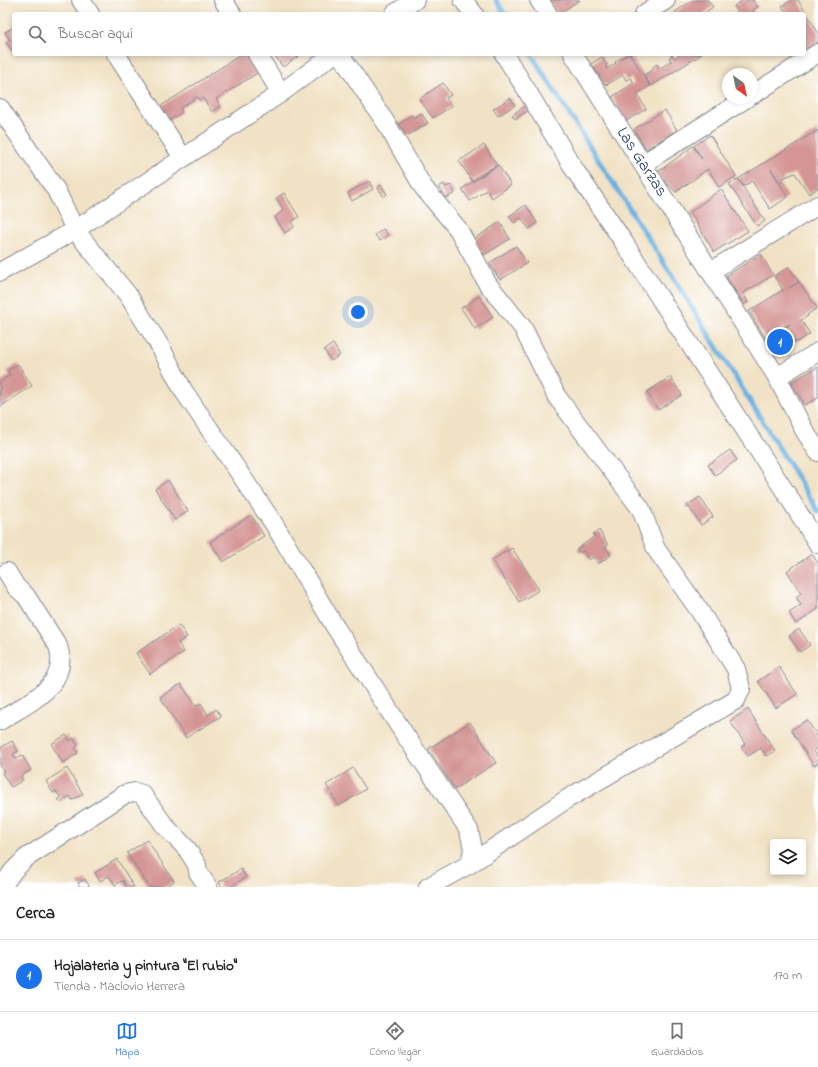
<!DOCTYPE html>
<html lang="es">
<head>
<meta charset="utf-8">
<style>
  :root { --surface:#fff; --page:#f6f6f6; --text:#222; --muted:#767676; --line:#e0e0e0; --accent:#1a73e8 }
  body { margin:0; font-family:"Indie Flower",sans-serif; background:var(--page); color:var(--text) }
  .controls { position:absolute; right:12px; bottom:12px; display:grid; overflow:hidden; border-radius:4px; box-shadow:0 2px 6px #0003 }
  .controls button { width:36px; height:36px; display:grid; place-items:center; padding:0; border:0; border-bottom:1px solid var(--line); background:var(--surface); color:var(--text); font:20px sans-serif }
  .compass { position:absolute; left:722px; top:68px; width:36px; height:36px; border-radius:50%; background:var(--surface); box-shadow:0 2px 6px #0003; rotate:147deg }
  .you { position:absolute; left:358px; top:312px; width:14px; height:14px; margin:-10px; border:3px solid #fff; border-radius:50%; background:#1a73e8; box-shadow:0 0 0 6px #1a73e833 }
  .badge { display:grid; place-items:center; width:26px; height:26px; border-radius:50%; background:var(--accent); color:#fff; font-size:13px; font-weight:700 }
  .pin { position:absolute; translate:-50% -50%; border:2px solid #fff; box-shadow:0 1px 4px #0006 }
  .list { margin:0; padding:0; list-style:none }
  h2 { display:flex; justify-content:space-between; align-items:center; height:52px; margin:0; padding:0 16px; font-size:17px }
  h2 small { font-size:13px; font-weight:400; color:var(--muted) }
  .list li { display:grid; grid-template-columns:26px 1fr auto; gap:12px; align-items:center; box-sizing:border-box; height:72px; padding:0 16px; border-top:1px solid var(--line) }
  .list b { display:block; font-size:15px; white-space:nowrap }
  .list p { margin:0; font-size:13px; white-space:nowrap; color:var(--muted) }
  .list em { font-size:13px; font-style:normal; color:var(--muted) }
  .icon { flex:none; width:22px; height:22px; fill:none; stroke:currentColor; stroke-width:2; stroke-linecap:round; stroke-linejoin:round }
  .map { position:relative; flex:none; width:818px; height:887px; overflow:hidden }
  .search { position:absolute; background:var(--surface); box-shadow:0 2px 6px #0003; left:12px; right:12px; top:12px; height:44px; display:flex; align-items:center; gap:10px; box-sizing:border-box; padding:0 14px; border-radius:4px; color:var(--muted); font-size:15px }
  .sheet { height:124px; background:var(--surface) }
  nav { display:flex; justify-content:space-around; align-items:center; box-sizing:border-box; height:56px; border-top:1px solid var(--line); background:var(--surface); font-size:11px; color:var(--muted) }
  nav a { display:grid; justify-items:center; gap:2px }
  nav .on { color:var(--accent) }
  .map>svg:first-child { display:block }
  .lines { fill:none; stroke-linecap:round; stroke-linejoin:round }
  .stream { stroke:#6bb2e2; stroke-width:5 }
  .building { fill:#d49594 }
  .minor-casing { stroke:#868892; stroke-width:20 }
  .minor { stroke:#fff; stroke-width:18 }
  .labels { text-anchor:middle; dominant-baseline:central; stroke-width:3; stroke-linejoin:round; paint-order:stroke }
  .street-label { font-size:17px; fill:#1b2f5e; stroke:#fff }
</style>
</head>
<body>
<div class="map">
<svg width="818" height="887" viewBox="0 0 818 887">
  <rect width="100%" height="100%" fill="#fff"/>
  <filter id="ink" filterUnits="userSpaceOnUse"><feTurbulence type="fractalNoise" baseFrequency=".025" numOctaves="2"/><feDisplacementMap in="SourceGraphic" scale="8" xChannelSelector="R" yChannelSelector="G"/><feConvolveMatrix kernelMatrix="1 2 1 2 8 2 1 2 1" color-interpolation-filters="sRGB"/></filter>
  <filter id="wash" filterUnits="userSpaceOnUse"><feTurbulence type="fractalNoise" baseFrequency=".012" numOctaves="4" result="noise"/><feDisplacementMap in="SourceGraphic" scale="16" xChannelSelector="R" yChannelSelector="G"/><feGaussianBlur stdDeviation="0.9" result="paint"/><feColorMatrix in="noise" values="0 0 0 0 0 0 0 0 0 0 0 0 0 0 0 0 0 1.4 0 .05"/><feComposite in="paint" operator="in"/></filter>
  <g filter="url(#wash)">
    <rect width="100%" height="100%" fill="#f1e2c5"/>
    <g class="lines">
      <g class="stream">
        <polyline points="496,0 505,14"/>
        <polyline points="531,54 683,293 818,511"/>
      </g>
    </g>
    <g id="blocks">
      <g class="building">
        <polygon points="548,0 580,0 558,14"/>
        <polygon points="693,0 708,0 713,7 703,14 676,14 675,12"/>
        <polygon points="743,0 753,0 758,7 753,10 754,12 751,14 739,14 734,6"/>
        <polygon points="792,0 798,0 818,32 818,42 804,52 804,14 787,14 782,6"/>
        <polygon points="14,27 14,54 6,42 10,40 5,32"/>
        <polygon points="242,54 247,54 259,72 216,99 221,106 212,112 203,98 199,100 197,97 180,108 182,112 170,120 161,106"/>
        <polygon points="274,54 302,54 291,61 286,66 282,66"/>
        <polygon points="628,54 630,54 650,86 637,94 646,109 626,121 612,97 634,83 631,78 626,80 623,75 606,85 591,64 602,57 607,65 606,66 607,69 616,63 615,62"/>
        <polygon points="681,54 702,54 651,86 644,75 654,69 653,67 657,64 659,69 671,61 669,58 672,55 675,58"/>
        <polygon points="443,83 451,95 446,98 452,106 433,118 419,99"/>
        <polygon points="510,98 515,105 498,116 493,109"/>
        <polygon points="526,105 529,110 515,119 512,115"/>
        <polygon points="665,110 677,130 646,149 634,129"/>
        <polygon points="421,113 428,123 407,136 399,124 412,115 414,118"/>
        <polygon points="818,130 818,188 809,194 795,173 783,178 784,180 780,183 771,169 788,197 770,209 752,181 744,186 738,179"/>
        <polygon points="710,135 736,176 719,187 708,169 676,192 669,185 664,183 657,173 658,172 693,146 702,159 694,146"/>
        <polygon points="484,145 497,165 472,181 459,161"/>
        <polygon points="498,165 511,185 492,198 487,190 470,201 462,189"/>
        <polygon points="738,179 765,221 757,226 729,184"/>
        <polygon points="369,181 373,189 352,201 348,193"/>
        <polygon points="444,184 446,187 450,185 455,193 446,198 439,187"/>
        <polygon points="381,185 387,194 384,197 378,188"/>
        <polygon points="721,189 748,231 714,252 690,212"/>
        <polygon points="284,193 299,217 291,222 294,227 285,233 275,217 284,210 276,198"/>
        <polygon points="526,205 537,223 529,229 521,218 514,223 509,216"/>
        <polygon points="500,222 510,239 484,255 474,239"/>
        <polygon points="383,229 388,235 380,241 375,235"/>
        <polygon points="516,246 527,263 500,280 489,263"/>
        <polygon points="761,254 773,275 743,293 748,302 744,305 726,276"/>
        <polygon points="789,267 799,282 789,288 799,282 817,308 807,315 808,316 801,320 810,334 797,342 796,341 792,343 783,329 790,324 766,339 749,311 783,290 774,276"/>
        <polygon points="479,296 493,317 475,329 461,308"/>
        <polygon points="333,344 340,355 331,361 324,350"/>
        <polygon points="18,364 32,386 0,407 0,382 10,375 7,371"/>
        <polygon points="818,367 818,398 805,405 791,382"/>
        <polygon points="670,377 682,395 658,410 647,392"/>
        <polygon points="730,450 737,460 715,475 708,465"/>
        <polygon points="168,480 188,511 175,520 155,489"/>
        <polygon points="700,497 713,517 701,525 689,507 687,508 686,506"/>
        <polygon points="251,515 264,536 223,562 210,542"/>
        <polygon points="599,530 608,545 605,547 611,555 598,564 593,557 589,560 583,551 580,553 577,549 595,536 593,534"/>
        <polygon points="512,548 539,590 519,602 492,560"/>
        <polygon points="812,554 818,563 818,609 796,624 789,613 801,605 796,597 801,593 787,571"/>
        <polygon points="179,625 187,637 178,643 184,652 150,674 136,653"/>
        <polygon points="799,629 810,645 800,652 789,636"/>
        <polygon points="779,667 797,694 776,708 758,681"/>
        <polygon points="181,684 196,706 201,703 208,715 216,709 221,716 186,738 160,697"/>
        <polygon points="748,709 775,751 766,756 761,748 748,756 741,747 745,744 730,721"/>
        <polygon points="807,720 818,737 818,748 814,751 818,758 818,763 814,766 791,730"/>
        <polygon points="470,722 496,763 455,789 428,749"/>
        <polygon points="66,735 70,741 73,738 78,746 75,748 78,753 63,763 51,744"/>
        <polygon points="12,741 18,751 13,754 16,759 22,755 31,770 21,776 23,780 11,787 2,773 4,771 0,766 0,748"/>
        <polygon points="67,768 83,794 72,800 70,796 60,802 58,800 61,798 56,791 53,793 46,781"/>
        <polygon points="353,768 366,789 339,806 326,785"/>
        <polygon points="147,840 174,881 165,887 149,887 127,853"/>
        <polygon points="117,859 134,887 126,887 123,880 115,885 109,876 100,881 95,873"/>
        <polygon points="241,869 246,877 230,887 221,887 219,882"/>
        <polygon points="85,879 90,887 80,887 78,883"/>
      </g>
    </g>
  </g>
  <g filter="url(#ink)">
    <use href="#blocks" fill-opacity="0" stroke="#868892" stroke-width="1"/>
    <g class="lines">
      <defs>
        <g id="minor">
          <polyline points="81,0 90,14"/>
          <polyline points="223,0 232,14"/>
          <polyline points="463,0 474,14"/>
          <polyline points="539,0 548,14"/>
          <polyline points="394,14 415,0"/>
          <polyline points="644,14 666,0"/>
          <polyline points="116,54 183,158"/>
          <polyline points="257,54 281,93"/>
          <polyline points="340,54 386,123 423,187 458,229 478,265 487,283 523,328 557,397 641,509 656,549 699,610 723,648 736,669 741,689 736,700 567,799 470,864 428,887"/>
          <polyline points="504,54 526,89 576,172 621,238 788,496 818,544"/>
          <polyline points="573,54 777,377 804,430 818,452"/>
          <polyline points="752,95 818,53"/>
          <polyline points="0,108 56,190 75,230 128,295 160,346 183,390 274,524 334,625 405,735 469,830 473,849 470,864"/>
          <polyline points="644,163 747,98"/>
          <polyline points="711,271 818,205"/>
          <polyline points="0,272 75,230 281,93 334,54"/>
          <polyline points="777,377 818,352"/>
          <path d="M 0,721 C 27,703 71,686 58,646 L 26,596 L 16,587 L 7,572"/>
          <polyline points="2,887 13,871 26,858 125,794 135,792 142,794 165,826 187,849 197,865 198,872 208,887"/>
        </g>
      </defs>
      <use href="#minor" class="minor-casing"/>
      <use href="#minor" class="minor"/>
    </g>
  </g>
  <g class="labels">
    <g class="street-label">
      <text transform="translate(642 162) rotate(57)">Las Garzas</text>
    </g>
  </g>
</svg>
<div class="controls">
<button><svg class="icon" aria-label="layers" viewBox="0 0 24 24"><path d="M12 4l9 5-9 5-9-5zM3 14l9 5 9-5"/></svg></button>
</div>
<svg class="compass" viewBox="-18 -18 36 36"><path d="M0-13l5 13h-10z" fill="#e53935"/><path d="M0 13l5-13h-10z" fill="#767676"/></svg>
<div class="you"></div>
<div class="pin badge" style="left:780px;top:342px">1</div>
<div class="search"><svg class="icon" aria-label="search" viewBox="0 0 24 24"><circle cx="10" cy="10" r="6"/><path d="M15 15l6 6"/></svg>Buscar aquí</div>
</div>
<section class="sheet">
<h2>Cerca<small></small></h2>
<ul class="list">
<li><span class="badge">1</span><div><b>Hojalateria y pintura &quot;El rubio&quot;</b><p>Tienda · Maclovio Herrera</p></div><em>170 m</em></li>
</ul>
</section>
<nav>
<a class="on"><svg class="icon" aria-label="map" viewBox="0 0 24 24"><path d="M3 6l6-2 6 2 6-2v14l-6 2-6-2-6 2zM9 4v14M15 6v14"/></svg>Mapa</a>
<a><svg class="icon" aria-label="directions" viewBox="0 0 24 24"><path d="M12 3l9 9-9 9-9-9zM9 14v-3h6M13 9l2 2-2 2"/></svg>Cómo llegar</a>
<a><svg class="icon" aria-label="saved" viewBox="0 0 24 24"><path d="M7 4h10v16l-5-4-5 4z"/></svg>Guardados</a>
</nav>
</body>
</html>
